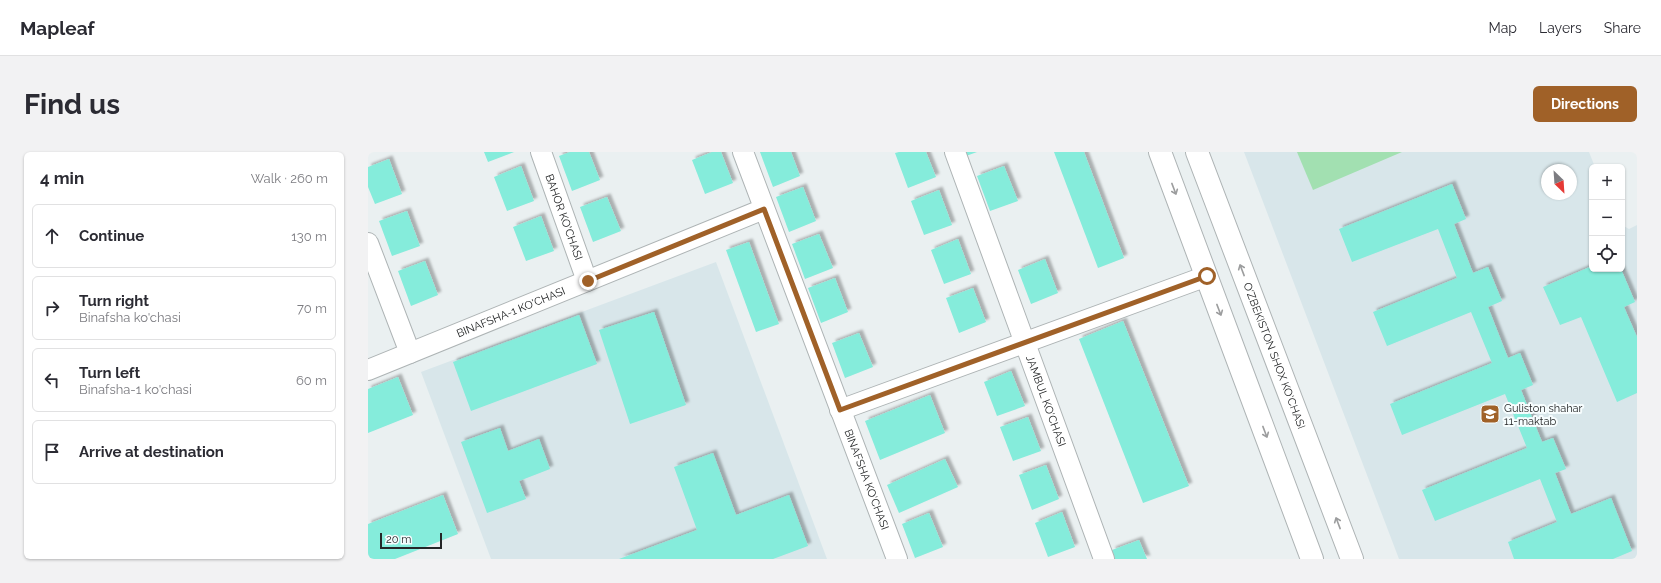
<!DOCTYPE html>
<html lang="en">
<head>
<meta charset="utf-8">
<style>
  :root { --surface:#fff; --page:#f2f2f3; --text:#2b2b33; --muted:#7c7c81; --line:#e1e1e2; --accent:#a06128 }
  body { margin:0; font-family:Raleway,sans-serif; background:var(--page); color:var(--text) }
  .controls { position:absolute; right:12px; top:12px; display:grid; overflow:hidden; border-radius:6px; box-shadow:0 1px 3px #0004 }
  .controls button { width:36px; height:36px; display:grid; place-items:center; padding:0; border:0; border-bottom:1px solid var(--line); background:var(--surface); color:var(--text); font:20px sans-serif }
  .compass { position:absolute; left:1173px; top:12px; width:36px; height:36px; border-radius:50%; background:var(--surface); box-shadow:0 1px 3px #0004; rotate:155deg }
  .scale { position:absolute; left:12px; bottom:10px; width:62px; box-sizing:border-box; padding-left:4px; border:2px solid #242627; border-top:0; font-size:11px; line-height:14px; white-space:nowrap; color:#242627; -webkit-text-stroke:3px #f7fdfe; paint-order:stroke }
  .stop { position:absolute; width:12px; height:12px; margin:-9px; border:3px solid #a06128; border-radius:50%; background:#fff }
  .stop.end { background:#a06128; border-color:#fff; box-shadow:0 1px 4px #0008 }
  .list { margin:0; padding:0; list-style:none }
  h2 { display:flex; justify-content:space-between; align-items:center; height:52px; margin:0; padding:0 16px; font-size:17px }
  h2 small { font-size:13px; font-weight:400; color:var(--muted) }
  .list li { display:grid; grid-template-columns:26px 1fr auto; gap:12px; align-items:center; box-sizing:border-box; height:64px; margin:0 8px 8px; padding:0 8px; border:1px solid var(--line); border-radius:6px }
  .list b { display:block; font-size:15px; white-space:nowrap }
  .list p { margin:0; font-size:13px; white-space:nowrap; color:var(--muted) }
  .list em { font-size:13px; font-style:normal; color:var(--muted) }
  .icon { flex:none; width:22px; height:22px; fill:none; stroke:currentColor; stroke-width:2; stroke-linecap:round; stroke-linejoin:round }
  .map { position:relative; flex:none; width:1269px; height:407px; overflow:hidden; border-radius:6px }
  header { display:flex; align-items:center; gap:24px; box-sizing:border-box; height:56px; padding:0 20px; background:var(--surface); border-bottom:1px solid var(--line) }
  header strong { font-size:19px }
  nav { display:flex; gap:22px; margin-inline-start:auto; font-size:14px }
  .intro { display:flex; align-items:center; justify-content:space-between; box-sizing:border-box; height:96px; padding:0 24px }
  h1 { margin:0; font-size:28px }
  .button { padding:10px 18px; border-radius:6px; background:var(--accent); color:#fff; font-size:14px; font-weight:700 }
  main { display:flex; gap:24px; padding:0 24px }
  aside { flex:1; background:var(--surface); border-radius:6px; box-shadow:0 1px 3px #0004 }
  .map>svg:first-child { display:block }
  .built { fill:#d8e6ea; fill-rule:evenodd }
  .green { fill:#a2e0b1 }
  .building { fill:#85ecdb; filter:url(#shadow) }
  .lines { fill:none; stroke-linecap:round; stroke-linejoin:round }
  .minor-casing { stroke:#aeb4b5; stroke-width:22 }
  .major-casing { stroke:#aeb4b5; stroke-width:24 }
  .minor { stroke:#fff; stroke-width:20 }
  .major { stroke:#fff; stroke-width:22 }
  .oneway { stroke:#9c9d9e }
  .route { stroke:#a06128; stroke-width:5 }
  .labels { text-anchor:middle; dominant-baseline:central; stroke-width:4; stroke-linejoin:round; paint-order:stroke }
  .street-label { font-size:11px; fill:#242627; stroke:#f7fdfe }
  .poi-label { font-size:11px; fill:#242627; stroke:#f7fdfe; text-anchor:start }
</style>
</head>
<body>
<header>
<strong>Mapleaf</strong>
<nav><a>Map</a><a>Layers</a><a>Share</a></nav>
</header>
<div class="intro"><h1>Find us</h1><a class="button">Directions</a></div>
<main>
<aside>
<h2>4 min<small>Walk · 260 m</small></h2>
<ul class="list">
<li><svg class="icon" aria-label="ahead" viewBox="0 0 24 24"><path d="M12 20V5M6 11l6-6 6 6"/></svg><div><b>Continue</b></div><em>130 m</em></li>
<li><svg class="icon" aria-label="right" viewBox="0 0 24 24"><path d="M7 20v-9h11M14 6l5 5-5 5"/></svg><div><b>Turn right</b><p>Binafsha ko'chasi</p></div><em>70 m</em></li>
<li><svg class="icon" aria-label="left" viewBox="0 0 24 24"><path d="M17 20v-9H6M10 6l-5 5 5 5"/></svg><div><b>Turn left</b><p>Binafsha-1 ko'chasi</p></div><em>60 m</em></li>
<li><svg class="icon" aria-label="arrive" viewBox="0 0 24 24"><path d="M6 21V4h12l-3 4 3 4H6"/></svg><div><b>Arrive at destination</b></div></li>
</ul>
</aside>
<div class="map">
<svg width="1269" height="407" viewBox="0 0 1269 407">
  <defs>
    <filter id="shadow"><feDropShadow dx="3.5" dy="-3.5" stdDeviation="1" flood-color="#0004"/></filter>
  </defs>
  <rect width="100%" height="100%" fill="#eaf0f1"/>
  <g class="built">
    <path d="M 876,0 L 1221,0 L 1227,15 L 1224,15 L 1224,117 L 1254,117 L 1254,73 L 1261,77 L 1269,73 L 1269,407 L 1031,407 ZM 1179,18 L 1203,18 L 1203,42 L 1179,42 Z"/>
    <polygon points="348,110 459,407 123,407 53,220"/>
  </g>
  <polygon class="green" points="929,0 1034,0 945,38"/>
  <g class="building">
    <polygon points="116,0 146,0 120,10"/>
    <polygon points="202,0 221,0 232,28 204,39 191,4"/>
    <polygon points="344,0 353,0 365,31 337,42 324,8"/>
    <polygon points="392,0 423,0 432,24 405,35"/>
    <polygon points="531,0 558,0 568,25 540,36 527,1"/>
    <polygon points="596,0 609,0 598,4"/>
    <polygon points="686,0 716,0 756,106 730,116"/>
    <polygon points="21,7 34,42 7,52 0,35 0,15"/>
    <polygon points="153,14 166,49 139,59 126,25"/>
    <polygon points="636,14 650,49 622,59 609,24"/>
    <polygon points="1084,32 1098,67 1086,72 1105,121 1120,115 1134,149 1120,155 1140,206 1152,201 1165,233 1153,238 1174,290 1185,286 1198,317 1187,321 1203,362 1243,346 1264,399 1245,407 1146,407 1140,390 1189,370 1172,327 1067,369 1054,338 1159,296 1137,242 1034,283 1022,252 1124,211 1103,160 1019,194 1005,160 1089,126 1070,77 984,110 971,77"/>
    <polygon points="435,35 448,69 421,80 408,45"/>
    <polygon points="571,38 584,73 556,83 543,49"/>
    <polygon points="239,45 253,79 225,90 212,55"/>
    <polygon points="39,59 52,94 24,104 11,69"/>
    <polygon points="173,64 186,99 158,109 145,75"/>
    <polygon points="451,82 465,116 437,127 424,92"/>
    <polygon points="590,87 603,122 576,132 563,98"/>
    <polygon points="381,90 411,172 388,180 358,98"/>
    <polygon points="677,107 690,141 663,152 650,118"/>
    <polygon points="57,109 70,143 43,154 30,119"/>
    <polygon points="1224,114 1224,117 1253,117 1267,150 1256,155 1269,185 1269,241 1249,250 1213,165 1192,173 1175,135"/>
    <polygon points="467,126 480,160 453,171 440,136"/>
    <polygon points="605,136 618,170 591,181 578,146"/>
    <polygon points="286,160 318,253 262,272 231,178"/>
    <polygon points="211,163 229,212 103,259 85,210"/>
    <polygon points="755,169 821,334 775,351 711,187"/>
    <polygon points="491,181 505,215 477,226 464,191"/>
    <polygon points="643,219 657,254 629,264 616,230"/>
    <polygon points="30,225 45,263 0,281 0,237"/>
    <polygon points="562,243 577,281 512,308 497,269"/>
    <polygon points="660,265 673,299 645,309 632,275"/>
    <polygon points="132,276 140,299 171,287 182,317 151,329 158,347 119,361 93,290"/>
    <polygon points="345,301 368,363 421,343 440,394 405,407 251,407 329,378 306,315"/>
    <polygon points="577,307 590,335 531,361 519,333"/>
    <polygon points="678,313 691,347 664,358 651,323"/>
    <polygon points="75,343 90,382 27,407 0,407 0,372"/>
    <polygon points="694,360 707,395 680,405 667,371"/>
    <polygon points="561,361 575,395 547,406 534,372"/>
    <polygon points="771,388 779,407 747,407 744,398"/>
  </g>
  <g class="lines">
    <defs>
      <g id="minor">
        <path id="s1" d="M 173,0 L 219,129"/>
        <path id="s2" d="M 375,0 L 529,407"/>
        <path id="s3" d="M 587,0 L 736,407"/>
        <polyline points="0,91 42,201"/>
        <path id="s4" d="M 0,218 L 396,57"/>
        <polyline points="472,258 839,124"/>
      </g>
      <g id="major">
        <polyline points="792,0 944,407"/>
        <path id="s5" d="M 829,0 L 984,407"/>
      </g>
    </defs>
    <use href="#minor" class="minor-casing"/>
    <use href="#major" class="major-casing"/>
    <use href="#minor" class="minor"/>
    <use href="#major" class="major"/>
  </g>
  <defs><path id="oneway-shaft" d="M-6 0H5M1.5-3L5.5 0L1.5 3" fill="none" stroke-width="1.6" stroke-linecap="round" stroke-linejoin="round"/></defs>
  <g class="oneway">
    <use href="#oneway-shaft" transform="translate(806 37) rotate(69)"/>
    <use href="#oneway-shaft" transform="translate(874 118) rotate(-111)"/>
    <use href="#oneway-shaft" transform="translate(851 158) rotate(69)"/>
    <use href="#oneway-shaft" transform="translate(897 280) rotate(69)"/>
    <use href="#oneway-shaft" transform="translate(970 371) rotate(-111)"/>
  </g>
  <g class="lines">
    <polyline class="route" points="220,129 396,57 472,258 839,124"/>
  </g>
  <defs>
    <symbol id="school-square" viewBox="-11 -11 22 22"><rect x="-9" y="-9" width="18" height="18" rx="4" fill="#a06128" stroke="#f7fdfe"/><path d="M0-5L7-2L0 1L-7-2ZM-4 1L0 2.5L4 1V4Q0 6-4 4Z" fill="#fff"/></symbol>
  </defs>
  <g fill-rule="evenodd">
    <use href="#school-square" x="1111" y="251" width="22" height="22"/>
  </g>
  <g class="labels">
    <g class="street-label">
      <text stroke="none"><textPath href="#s1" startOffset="69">BAHOR KO'CHASI</textPath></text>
      <text stroke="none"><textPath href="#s4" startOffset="154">BINAFSHA-1 KO'CHASI</textPath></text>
      <text stroke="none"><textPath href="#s5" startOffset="218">O'ZBEKISTON SHOX KO'CHASI</textPath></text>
      <text stroke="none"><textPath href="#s3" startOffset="265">JAMBUL KO'CHASI</textPath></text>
      <text stroke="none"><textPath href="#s2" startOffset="350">BINAFSHA KO'CHASI</textPath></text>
    </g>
    <g class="poi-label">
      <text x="1136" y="256">Guliston shahar<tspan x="1136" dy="13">11-maktab</tspan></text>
    </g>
  </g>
</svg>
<div class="controls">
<button>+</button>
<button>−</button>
<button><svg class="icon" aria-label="locate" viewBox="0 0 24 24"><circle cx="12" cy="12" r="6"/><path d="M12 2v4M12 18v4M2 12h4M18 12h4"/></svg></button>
</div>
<svg class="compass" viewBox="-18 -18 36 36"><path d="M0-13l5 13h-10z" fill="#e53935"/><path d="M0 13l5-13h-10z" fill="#7c7c81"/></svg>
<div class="scale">20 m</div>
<div class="stop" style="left:839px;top:124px"></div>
<div class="stop end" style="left:220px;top:129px"></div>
</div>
</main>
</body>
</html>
